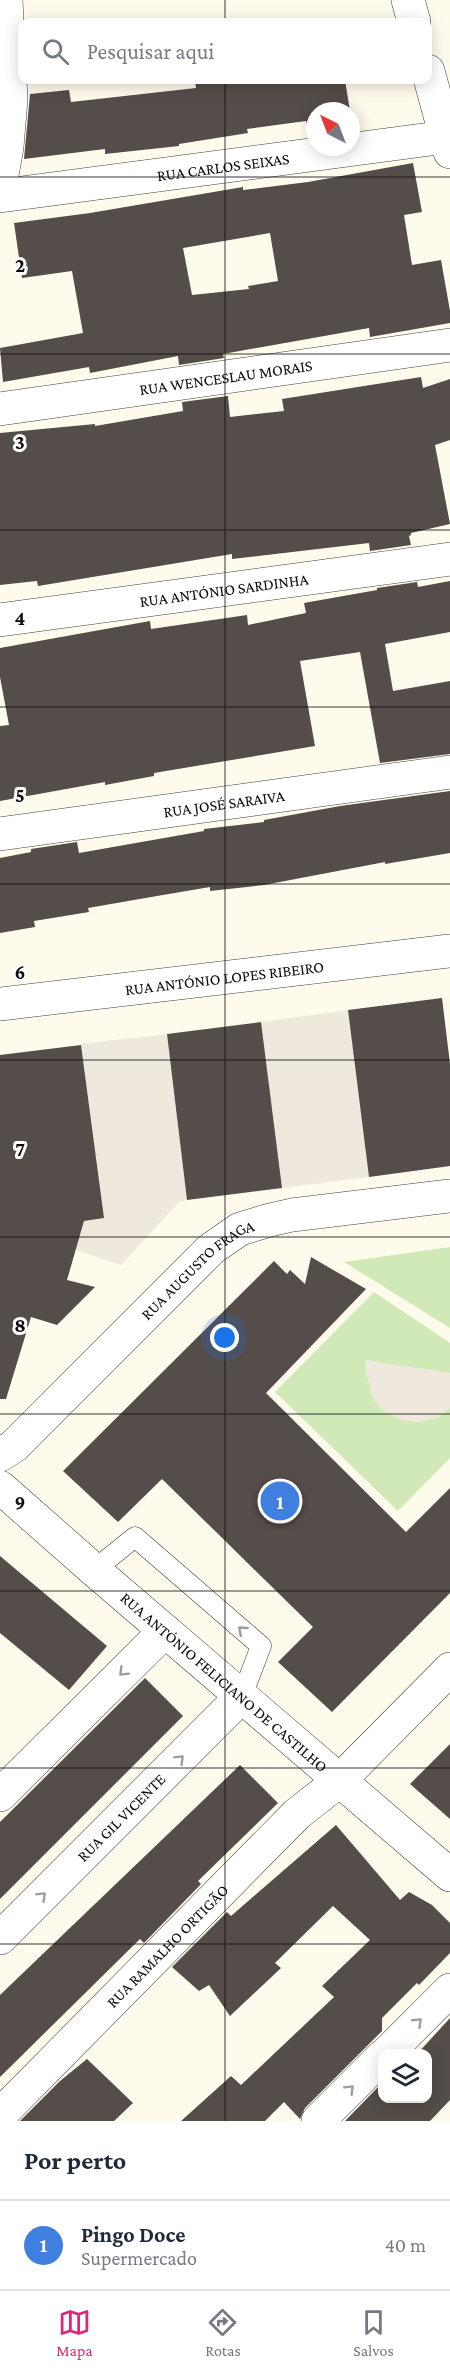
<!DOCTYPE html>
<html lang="pt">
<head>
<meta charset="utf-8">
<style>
  :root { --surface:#fff; --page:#f2f2f3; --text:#1f2937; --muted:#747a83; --line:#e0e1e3; --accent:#db2777 }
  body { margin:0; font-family:"Crimson Pro",serif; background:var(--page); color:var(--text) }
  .controls { position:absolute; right:18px; bottom:18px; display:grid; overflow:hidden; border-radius:12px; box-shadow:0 3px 15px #0003 }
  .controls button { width:54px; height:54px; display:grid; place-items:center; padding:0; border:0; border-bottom:2px solid var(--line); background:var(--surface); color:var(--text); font:30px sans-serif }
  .compass { position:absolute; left:306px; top:102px; width:54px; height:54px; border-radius:50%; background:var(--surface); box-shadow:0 3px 15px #0003; rotate:318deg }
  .you { position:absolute; left:225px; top:1338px; width:21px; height:21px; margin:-15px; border:4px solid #fff; border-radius:50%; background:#1a73e8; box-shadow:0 0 0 9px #1a73e833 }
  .badge { display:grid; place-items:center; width:39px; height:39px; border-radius:50%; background:var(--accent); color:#fff; font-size:20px; font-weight:700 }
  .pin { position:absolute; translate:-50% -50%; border:3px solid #fff; box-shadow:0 2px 6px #0006 }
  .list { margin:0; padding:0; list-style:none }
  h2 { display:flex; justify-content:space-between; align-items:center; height:78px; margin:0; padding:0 24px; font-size:26px }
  h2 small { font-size:20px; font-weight:400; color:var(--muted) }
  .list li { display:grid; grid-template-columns:39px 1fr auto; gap:18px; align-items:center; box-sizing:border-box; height:90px; padding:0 24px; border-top:2px solid var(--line) }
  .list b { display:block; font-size:22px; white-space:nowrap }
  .list p { margin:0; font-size:20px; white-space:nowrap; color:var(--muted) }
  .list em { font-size:20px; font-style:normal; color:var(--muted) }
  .icon { flex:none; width:33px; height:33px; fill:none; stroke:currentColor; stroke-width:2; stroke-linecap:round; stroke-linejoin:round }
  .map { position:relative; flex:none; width:450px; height:2121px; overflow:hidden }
  .search { position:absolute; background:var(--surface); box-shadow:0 3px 15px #0003; left:18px; right:18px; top:18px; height:66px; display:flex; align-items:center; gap:15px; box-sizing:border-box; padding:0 21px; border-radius:12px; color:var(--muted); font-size:22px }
  .sheet { height:168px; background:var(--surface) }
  nav { display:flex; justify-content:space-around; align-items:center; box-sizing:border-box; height:84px; border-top:2px solid var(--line); background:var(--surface); font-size:16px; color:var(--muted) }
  nav a { display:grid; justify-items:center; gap:3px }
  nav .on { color:var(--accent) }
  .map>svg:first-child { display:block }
  .green { fill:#d0e9b6 }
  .plaza { fill:#eee9dc }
  .building { fill:#554d49; fill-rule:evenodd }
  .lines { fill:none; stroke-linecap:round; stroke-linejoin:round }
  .lane-casing { stroke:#3f3f3f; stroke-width:21 }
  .street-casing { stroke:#3f3f3f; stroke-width:34 }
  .lane { stroke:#fff; stroke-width:20 }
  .street { stroke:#fff; stroke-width:33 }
  .oneway { stroke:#9e9e9e }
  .grid { fill:none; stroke:#0c0c0c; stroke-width:1.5; stroke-opacity:0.55 }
  .labels { text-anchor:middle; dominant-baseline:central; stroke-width:6; stroke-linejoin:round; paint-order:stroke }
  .street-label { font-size:16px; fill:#0c0c0c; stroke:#fff }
  .grid-label { font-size:20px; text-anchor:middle; font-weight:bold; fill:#0c0c0c; stroke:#fff; stroke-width:6; stroke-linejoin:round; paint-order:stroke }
</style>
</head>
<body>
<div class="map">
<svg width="450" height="2121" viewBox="0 0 450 2121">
  <rect width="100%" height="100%" fill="#fffbec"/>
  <g class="green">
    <polygon points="450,1247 450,1328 344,1262"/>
    <polygon points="374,1292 450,1343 450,1458 398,1511 275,1392"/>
  </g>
  <g class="plaza">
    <polygon points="348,1010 369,1177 282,1188 261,1022"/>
    <polygon points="167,1034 187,1200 179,1202 121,1265 76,1250 84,1221 104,1218 81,1044"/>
    <polygon points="366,1360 450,1373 450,1408 439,1417 419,1422 401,1420 382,1410 372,1397 365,1367"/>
  </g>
  <g class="building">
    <polygon points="211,80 345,80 350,111 315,111 315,122 307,124 306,121 247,129 248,133 179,144 179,146 105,154 105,149 24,159 30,94 69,90 71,102 196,88 195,82"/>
    <path d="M 413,163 L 422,212 L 404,215 L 412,265 L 441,260 L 450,311 L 450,323 L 370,337 L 369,328 L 223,354 L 224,358 L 179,365 L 178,356 L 90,373 L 89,367 L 3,382 L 0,348 L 83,333 L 72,271 L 22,278 L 14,223 L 90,213 L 243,187 L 243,190 L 308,182 ZM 270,233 L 278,281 L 248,286 L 249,289 L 192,295 L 183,248 Z"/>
    <polygon points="421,377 423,388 450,379 450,440 435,445 450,524 411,533 411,535 409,536 411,545 370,551 369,543 232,559 232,554 38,586 37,581 0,585 0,433 95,424 95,426 183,411 182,402 228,396 230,417 284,411 282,399"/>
    <polygon points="450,581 450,632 385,644 393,691 450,681 450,754 380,763 360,652 300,661 315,746 154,773 154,776 105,785 105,782 0,801 0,726 9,725 0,677 0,648 150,621 151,629 247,615 248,625 306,613 304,603 377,590 377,588 417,582 418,587"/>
    <polygon points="450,791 450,853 385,864 385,862 264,885 210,891 210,887 157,896 88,908 89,912 34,921 35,927 0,933 0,858 31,852 31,849 77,842 79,853 204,831 204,829 264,822 264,820 340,806"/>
    <polygon points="442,998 450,1064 450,1166 369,1177 348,1010"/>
    <polygon points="261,1022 282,1188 187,1200 167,1034"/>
    <polygon points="81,1045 104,1218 84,1221 67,1280 95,1287 57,1325 31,1317 6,1399 0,1399 0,1055"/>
    <polygon points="311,1257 366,1289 266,1393 406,1532 450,1488 450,1593 332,1712 278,1662 313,1627 162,1479 118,1522 63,1471 274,1261 287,1274 290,1270 305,1284"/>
    <polygon points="0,1556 107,1646 69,1690 0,1633"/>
    <polygon points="145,1678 183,1716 0,1899 0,1822"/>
    <polygon points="450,1744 450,1819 410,1784"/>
    <polygon points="240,1765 278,1803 198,1881 201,1884 144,1943 140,1939 0,2077 0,1995"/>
    <polygon points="336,1825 400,1900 409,1892 432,1905 450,1923 450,1953 419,1985 417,1983 382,2018 382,2031 305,2108 300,2119 284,2102 265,2121 181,2121 231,2076 241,2085 334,1997 322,1986 370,1940 333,1906 275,1963 281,1968 230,2016 209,1985 199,1991 172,1967 227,1912 231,1916"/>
    <polygon points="450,2018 450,2100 430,2121 345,2121 382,2083 382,2098 428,2098 428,2054 417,2054"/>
    <polygon points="87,2059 133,2103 114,2121 20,2121 60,2081"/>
  </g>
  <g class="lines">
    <defs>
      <polyline id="lane" points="94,1570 135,1537 261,1646 242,1696"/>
      <g id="street">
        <polyline points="408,0 414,22"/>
        <polyline points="428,71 450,152"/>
        <polyline points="0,186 7,147 11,99 6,0"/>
        <path id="s1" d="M 0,196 L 446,137"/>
        <path id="s2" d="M 0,409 L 450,345"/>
        <path id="s3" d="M 0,620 L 450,559"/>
        <path id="s4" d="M 0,834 L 450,772"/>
        <path id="s5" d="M 0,1004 L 450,951"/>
        <path id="s6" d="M 0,1455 L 14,1446 L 211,1249 L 240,1229 L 270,1220 L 292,1215 L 450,1196"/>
        <path id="s7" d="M 0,1487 L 94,1570 L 450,1875"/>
        <polyline points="0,1795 165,1631"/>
        <path id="s8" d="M 0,1938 L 242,1696"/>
        <polyline points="386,2054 450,1990"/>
        <path id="s9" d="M 0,2115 L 297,1814 L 339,1781 L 450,1669"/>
        <polyline points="318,2121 382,2057"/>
      </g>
    </defs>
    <use href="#lane" class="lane-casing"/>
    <use href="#street" class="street-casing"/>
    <use href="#lane" class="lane"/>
    <use href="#street" class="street"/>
  </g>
  <defs><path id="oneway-chevron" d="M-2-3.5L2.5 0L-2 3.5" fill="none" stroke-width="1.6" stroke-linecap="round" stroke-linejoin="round" transform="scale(1.5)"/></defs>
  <g class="oneway">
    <use href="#oneway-chevron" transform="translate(242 1630) rotate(-139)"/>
    <use href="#oneway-chevron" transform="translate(123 1672) rotate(135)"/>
    <use href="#oneway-chevron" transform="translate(180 1759) rotate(-45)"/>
    <use href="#oneway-chevron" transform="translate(42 1896) rotate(-45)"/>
    <use href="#oneway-chevron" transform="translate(418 2022) rotate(-44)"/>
    <use href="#oneway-chevron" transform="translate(350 2089) rotate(-45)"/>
  </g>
  <path class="grid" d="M 225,0 L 225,22M 225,80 L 225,2121M 0,177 L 450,177M 0,354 L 450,354M 0,530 L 450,530M 0,707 L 450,707M 0,884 L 450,884M 0,1060 L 450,1060M 0,1237 L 450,1237M 0,1414 L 450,1414M 0,1591 L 450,1591M 0,1768 L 450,1768M 0,1944 L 450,1944"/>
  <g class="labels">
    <g class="street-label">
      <text stroke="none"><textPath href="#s1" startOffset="225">RUA CARLOS SEIXAS</textPath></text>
      <text stroke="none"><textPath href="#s2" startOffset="228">RUA WENCESLAU MORAIS</textPath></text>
      <text stroke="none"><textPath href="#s3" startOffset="226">RUA ANTÓNIO SARDINHA</textPath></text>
      <text stroke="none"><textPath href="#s4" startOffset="226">RUA JOSÉ SARAIVA</textPath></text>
      <text stroke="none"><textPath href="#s5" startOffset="226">RUA ANTÓNIO LOPES RIBEIRO</textPath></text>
      <text stroke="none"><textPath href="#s6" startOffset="272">RUA AUGUSTO FRAGA</textPath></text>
      <text stroke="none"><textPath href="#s7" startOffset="297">RUA ANTÓNIO FELICIANO DE CASTILHO</textPath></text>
      <text stroke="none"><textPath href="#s8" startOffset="171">RUA GIL VICENTE</textPath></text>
      <text stroke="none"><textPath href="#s9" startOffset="238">RUA RAMALHO ORTIGÃO</textPath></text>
    </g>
  </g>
  <g class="grid-label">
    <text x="20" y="272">2</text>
    <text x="20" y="449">3</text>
    <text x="20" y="625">4</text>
    <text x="20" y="802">5</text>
    <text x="20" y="979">6</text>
    <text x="20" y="1156">7</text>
    <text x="20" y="1332">8</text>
    <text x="20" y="1509">9</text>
  </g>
</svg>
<div class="controls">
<button><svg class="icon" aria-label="layers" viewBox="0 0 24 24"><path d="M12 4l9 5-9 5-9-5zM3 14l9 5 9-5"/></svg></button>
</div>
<svg class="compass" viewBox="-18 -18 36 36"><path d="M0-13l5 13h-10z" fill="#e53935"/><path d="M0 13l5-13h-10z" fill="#747a83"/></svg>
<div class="you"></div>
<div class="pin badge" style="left:280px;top:1501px;background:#3f7fe0">1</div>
<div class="search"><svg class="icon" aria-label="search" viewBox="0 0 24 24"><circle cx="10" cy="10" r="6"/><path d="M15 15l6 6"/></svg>Pesquisar aqui</div>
</div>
<section class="sheet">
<h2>Por perto<small></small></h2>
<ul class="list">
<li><span class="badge" style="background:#3f7fe0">1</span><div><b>Pingo Doce</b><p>Supermercado</p></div><em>40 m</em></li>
</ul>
</section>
<nav>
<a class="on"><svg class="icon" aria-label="map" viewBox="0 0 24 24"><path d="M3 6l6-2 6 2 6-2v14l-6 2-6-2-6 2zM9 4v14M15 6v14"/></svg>Mapa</a>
<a><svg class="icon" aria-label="directions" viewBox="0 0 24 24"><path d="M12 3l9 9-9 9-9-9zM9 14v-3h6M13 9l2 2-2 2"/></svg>Rotas</a>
<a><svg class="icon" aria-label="saved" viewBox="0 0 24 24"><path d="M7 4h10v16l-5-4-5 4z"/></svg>Salvos</a>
</nav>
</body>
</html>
